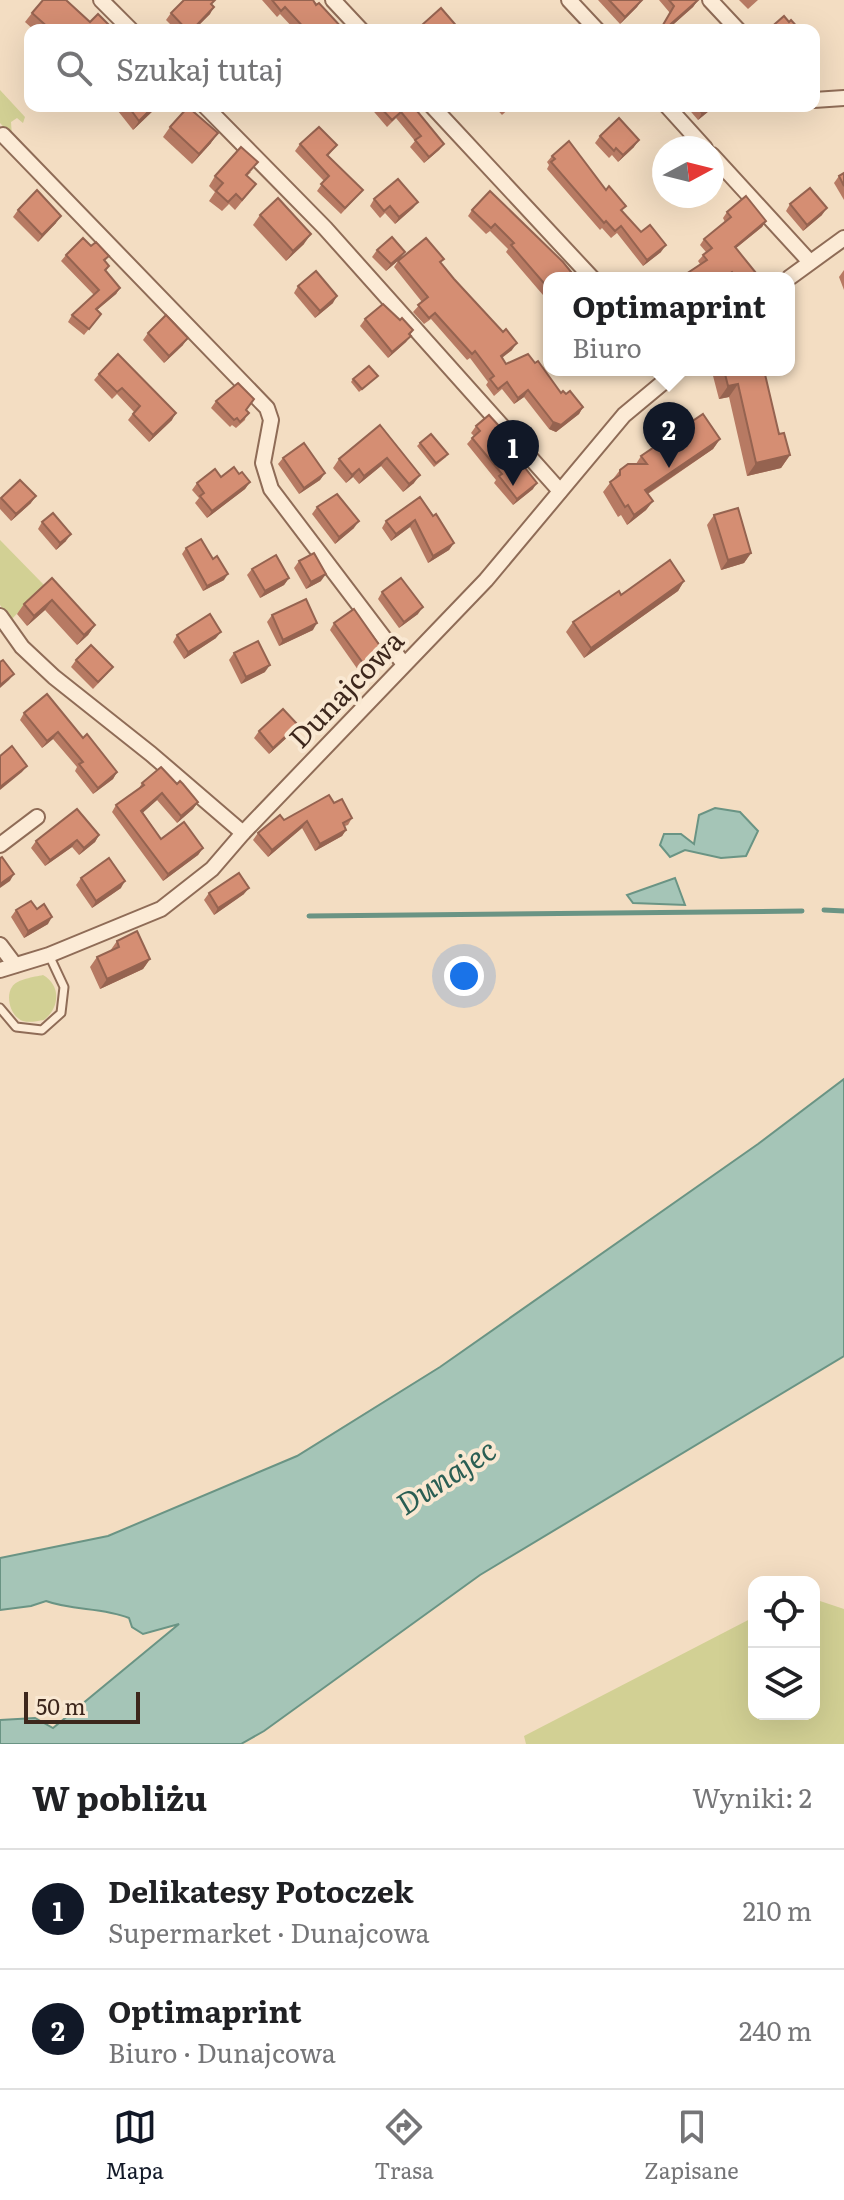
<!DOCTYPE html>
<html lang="pl">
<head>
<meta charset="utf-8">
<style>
  :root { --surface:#fff; --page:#f6f6f6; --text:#202124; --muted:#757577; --line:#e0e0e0; --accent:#111827 }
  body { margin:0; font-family:Literata,serif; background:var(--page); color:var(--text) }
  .controls { position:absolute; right:24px; bottom:24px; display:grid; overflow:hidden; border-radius:16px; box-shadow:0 8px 32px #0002 }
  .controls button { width:72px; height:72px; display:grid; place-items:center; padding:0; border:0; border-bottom:2px solid var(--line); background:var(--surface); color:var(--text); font:40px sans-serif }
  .compass { position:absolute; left:652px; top:136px; width:72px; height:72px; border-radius:50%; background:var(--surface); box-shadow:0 8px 32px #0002; rotate:83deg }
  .scale { position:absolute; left:24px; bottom:20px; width:116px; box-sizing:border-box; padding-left:8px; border:4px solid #3d271c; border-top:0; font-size:22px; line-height:28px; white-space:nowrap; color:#3d271c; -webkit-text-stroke:6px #f9e8d2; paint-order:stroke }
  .you { position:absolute; left:464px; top:976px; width:28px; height:28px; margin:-20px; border:6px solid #fff; border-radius:50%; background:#1a73e8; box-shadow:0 0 0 12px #1a73e833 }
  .badge { display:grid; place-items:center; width:52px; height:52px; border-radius:50%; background:var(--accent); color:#fff; font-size:26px; font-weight:700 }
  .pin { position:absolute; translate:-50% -66px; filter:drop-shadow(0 2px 4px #0008) }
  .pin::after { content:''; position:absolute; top:42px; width:28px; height:24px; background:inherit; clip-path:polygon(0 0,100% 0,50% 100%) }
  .popup { position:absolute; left:543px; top:272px; width:252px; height:104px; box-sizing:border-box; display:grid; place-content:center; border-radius:16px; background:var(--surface); filter:drop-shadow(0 2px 6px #0005); font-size:26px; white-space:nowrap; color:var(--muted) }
  .popup b { font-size:30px; color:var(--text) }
  .popup::after { content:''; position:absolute; left:50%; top:100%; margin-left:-16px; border:16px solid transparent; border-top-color:var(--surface) }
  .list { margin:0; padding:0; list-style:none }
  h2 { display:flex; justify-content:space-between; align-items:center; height:104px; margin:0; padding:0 32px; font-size:34px }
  h2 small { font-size:26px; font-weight:400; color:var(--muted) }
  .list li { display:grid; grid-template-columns:52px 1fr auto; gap:24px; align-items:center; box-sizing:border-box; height:120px; padding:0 32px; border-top:2px solid var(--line) }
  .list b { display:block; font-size:30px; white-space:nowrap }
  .list p { margin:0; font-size:26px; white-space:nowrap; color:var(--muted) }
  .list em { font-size:26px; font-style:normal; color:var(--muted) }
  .icon { flex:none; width:44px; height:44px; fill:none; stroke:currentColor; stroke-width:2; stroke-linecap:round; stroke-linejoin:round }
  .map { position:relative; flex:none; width:844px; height:1744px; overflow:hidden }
  .search { position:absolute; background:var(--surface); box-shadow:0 8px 32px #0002; left:24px; right:24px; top:24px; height:88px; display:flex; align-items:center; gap:20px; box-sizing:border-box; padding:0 28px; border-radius:16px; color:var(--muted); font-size:30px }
  .sheet { height:344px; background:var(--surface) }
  nav { display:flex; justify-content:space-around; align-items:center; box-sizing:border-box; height:112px; border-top:2px solid var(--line); background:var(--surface); font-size:22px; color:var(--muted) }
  nav a { display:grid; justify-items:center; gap:4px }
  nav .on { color:var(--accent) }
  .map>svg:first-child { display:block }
  .green { fill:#d2d094 }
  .water { fill:#a5c5b7; stroke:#6a9484; stroke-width:2 }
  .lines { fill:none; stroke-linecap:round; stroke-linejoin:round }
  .stream { stroke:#6a9484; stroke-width:5 }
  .service-casing { stroke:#8f6c57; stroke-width:11 }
  .minor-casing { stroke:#8f6c57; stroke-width:18 }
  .service { stroke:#fcebd6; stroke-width:7 }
  .minor { stroke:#fcebd6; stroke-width:14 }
  .wall { fill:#b77a63 }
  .shaded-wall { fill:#956350 }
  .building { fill:#d58e73; stroke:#956350; stroke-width:2 }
  .labels { text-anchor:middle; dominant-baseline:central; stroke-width:8; stroke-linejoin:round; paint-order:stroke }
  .street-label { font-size:28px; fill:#3d271c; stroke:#f9e8d2 }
  .water-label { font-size:30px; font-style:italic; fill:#2a5e53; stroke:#f9e8d2 }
</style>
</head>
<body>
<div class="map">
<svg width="844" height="1744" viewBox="0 0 844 1744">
  <rect width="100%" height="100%" fill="#f3ddc2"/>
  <g class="green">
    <polygon points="0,90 25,117 23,123 17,118 11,122 12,136 0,123"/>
    <polygon points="0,540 44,585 11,620 0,605"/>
    <path d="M 43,975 C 62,986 59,1008 44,1020 C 37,1021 30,1023 23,1021 C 11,1017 5,997 12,987 C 17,979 34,977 43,975 Z"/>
    <polygon points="814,1599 844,1609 844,1744 526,1744 524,1736 754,1617 754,1714 814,1714"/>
  </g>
  <g class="water">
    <polygon points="715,808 740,812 758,831 746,856 721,858 685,850 670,857 660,845 664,834 681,834 694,844 699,815"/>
    <polygon points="675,878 685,905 633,903 627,895"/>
    <path d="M 844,1079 L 844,1356 L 480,1575 L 264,1731 L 241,1744 L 0,1744 L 0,1720 L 35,1718 L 53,1728 L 179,1624 L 143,1634 L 132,1627 L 129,1618 C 102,1607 73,1611 46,1601 L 31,1606 L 0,1610 L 0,1558 L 108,1536 L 297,1456 L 440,1367 L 758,1144 Z"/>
  </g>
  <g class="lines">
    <g class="stream">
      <polyline points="824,910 844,911"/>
      <polyline points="309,916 802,911"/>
    </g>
    <defs>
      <polyline id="service" points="0,1008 16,1027 42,1030 61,1013 64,987 49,955"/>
      <g id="minor">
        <polyline points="101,0 131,30"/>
        <polyline points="333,0 361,30"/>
        <polyline points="569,0 597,30"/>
        <polyline points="710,0 738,30"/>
        <polyline points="814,100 844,98"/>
        <polyline points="205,106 325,228 560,491"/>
        <polyline points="432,106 592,278"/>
        <polyline points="667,106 705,148"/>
        <polyline points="3,135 267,408 271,420 263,463 271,489 403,663"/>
        <polyline points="712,155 810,262"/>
        <polyline points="789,278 844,238"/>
        <polyline points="0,616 22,647 54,677 151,754 243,833"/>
        <polyline points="0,845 37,817"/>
        <polyline points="0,945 15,965"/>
        <polyline points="0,970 49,955 161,909 212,869 243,833 486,580 624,415 678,370"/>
      </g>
    </defs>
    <use href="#service" class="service-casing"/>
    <use href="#minor" class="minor-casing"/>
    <use href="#service" class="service"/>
    <use href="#minor" class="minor"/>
  </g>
  <g class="wall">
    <polygon points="262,0 313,0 344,30 295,30 280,14 277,17"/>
    <polygon points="598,0 641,0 637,7 620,24"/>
    <polygon points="659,0 698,0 693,7 667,30 660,30 670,13"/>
    <polygon points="739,0 758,0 748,9"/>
    <polygon points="212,5 210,14 194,30 176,30 166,20 171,13"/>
    <polygon points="32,13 90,22 114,30 34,30 25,22"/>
    <polygon points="423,24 460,30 419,30"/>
    <polygon points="114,106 158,106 133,130"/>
    <polygon points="369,106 413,106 444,144 439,150 424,163 410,147 415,141 396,118 387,127"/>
    <polygon points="494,106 512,106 502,115"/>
    <polygon points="686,106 715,106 698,120"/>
    <polygon points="170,127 211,143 192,164 163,137"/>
    <polygon points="600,136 634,147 618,162 612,155 609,158 595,143"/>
    <polygon points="300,144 337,145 328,156 363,190 341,214 317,191 324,181 295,151"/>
    <polygon points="552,156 622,211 641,232 661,252 643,266 617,233 611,238 602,228 600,230 547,169 549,165 547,162"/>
    <polygon points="251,172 247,176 249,193 235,210 229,204 222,211 209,201 215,192 209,186 215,176"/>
    <polygon points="844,173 844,200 834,183 839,176"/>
    <polygon points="374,199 418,202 413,208 395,224 385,213 380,218 370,206"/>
    <polygon points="790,204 822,215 803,231 786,211"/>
    <polygon points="18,210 56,223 38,242 13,217"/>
    <polygon points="472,210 576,278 549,278 549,302 506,252 508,249 490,231 486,234 468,216"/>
    <polygon points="727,212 766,221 762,227 736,248 753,278 680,278 700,264 698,261 706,252 700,245 704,239 725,222 723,218"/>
    <polygon points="260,215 304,244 286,261 253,225"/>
    <polygon points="91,246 109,256 105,261 109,266 106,271 120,288 116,294 97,310 101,314 84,335 68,322 72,315 94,295 61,261 66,255"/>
    <polygon points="377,250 400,259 386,271 372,257"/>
    <polygon points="398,261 441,263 512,350 502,358 506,364 535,363 561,393 566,394 583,407 579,414 556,432 549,429 524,397 514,404 502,389 494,396 486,385 488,382 470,358 467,360 431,319 424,324 413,312 422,302 394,267"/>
    <polygon points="844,270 844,290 839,277"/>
    <polygon points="298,286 333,303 315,318 294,293"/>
    <polygon points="365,319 400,320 413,330 406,342 388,358 360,326"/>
    <polygon points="148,333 183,345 164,363 143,340"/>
    <polygon points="118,354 172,420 149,442 128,420 134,412 117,394 112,399 94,380 99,374"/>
    <polygon points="714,370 764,370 779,434 790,455 781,468 747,476 729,397 719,399 712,372"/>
    <polygon points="378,376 359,392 351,382 353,379"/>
    <polygon points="216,401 247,410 245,420 236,428 232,425 230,427 211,408"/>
    <polygon points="380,425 414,483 403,492 381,466 359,484 353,477 346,483 333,468 339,459"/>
    <polygon points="476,426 510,438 506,443 533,489 513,505 494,483 496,480 467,444 474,436 471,433"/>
    <polygon points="720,439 713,449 648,494 653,501 646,510 627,525 621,515 618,517 603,492 620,470 636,464 641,456"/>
    <polygon points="420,443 446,457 434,467 417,446"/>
    <polygon points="283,458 325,473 320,480 299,494 278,464"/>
    <polygon points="239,474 250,482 245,489 207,518 195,503 199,498 192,490 197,483 221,477"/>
    <polygon points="20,480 31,503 11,521 0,509 0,499"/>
    <polygon points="420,497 454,543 449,550 428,563 410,527 391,541 382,528 386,521"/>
    <polygon points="317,507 354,528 335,544 312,514"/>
    <polygon points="714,515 751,553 744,563 721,570 707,525"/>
    <polygon points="42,522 66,541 56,550 38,529"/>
    <polygon points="186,548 224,580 203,591 182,554"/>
    <polygon points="299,561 321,581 306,589 294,568"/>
    <polygon points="252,569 289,578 284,585 260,598 247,575"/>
    <polygon points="52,578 95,625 88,635 77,645 45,610 27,626 17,614 24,604"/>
    <polygon points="684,581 678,591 584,658 566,632 573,622 621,595"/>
    <polygon points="382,592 418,614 399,628 378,599"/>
    <polygon points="272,615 313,630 279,646 267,622"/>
    <polygon points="334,623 382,663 363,677 330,630"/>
    <polygon points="177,635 216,638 184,659 173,642"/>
    <polygon points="234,653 265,672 241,684 229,660"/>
    <polygon points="76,660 108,673 93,689 71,667"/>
    <polygon points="24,713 83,738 117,772 113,779 93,794 75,771 77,767 53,739 42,748 20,720"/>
    <polygon points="298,725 293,732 269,754 254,738 259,731"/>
    <polygon points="142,783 177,784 198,802 193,809 177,823 157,800 143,812 161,839 203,848 198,855 163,881 112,812 116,805 138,790"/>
    <polygon points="334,803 352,818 348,825 345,826 346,830 342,836 315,851 302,828 268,857 253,840 258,833 284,820"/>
    <polygon points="99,835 95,842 79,855 72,847 45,866 31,848 36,841"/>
    <polygon points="81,878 121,888 92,908 76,885"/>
    <polygon points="209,893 244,894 214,915 204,900"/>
    <polygon points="16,910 48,924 24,938 11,917"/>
    <polygon points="117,941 150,959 143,969 100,989 90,967 97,957 110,951"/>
  </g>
  <g class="shaded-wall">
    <polygon points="642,0 637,7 620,24 625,17"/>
    <polygon points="698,0 693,7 667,30 664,30"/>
    <polygon points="214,7 210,14 194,30 192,30"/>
    <polygon points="154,106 158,106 133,130 139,121"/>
    <polygon points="711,106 715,106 698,120 702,113"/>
    <polygon points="218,133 211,143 192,164 199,154"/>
    <polygon points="639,140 634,147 618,162 623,155"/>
    <polygon points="444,144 439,150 424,163 429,157"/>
    <polygon points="418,202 413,208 395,224 399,217"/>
    <polygon points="827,208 822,215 803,231 807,225"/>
    <polygon points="61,216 56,223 38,242 42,235"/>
    <polygon points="766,221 762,227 730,253 735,247"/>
    <polygon points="311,234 304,244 286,261 293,251"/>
    <polygon points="666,245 661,252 643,266 647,260"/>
    <polygon points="405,252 400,259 386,271 391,264"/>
    <polygon points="120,288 116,294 91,315 96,309"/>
    <polygon points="337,296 333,303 315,318 320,311"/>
    <polygon points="411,336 406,342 388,358 392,352"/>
    <polygon points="188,338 183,345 164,363 169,356"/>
    <polygon points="517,343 512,350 496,362 501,356"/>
    <polygon points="738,384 729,397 719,399 728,386"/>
    <polygon points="528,390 524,397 514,404 518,398"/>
    <polygon points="583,407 579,414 556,432 549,429 553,422"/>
    <polygon points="176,413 172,420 149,442 153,435"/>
    <polygon points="720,439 713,449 638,500 645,490"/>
    <polygon points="790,455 781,468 747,476 756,463"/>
    <polygon points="387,458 381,466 359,484 364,476"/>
    <polygon points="359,469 353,477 346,483 352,475"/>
    <polygon points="325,473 320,480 299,494 304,488"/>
    <polygon points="420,475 414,483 403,492 409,484"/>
    <polygon points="250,482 245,489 207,518 212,511"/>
    <polygon points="537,483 533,489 513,505 517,499"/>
    <polygon points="36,496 31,503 11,521 16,514"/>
    <polygon points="653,501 646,510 627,525 634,515"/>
    <polygon points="415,520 410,527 391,541 396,534"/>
    <polygon points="359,521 354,528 335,544 339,537"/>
    <polygon points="71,534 66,541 56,550 60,543"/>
    <polygon points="454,543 449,550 428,563 433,556"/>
    <polygon points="751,553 744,563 721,570 728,560"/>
    <polygon points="228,574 224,580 203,591 207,586"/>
    <polygon points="326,574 321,581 306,589 311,582"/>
    <polygon points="289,578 284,585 260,598 265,591"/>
    <polygon points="684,581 678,591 584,658 591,648"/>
    <polygon points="52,600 45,610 27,626 34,616"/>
    <polygon points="423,607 418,614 399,628 404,622"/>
    <polygon points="317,623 313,630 279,646 283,640"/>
    <polygon points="95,625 88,635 77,645 84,635"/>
    <polygon points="221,632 216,638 184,659 188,652"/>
    <polygon points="387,656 382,663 363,677 368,670"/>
    <polygon points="270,665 265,672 241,684 246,677"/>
    <polygon points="14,674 9,680 0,688 0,685"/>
    <polygon points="298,725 293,732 269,754 273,748"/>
    <polygon points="58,732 53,739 42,748 47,741"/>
    <polygon points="27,766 22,772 0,790 0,787"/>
    <polygon points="117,772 113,779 93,794 98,788"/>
    <polygon points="162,793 157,800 137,818 141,811"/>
    <polygon points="198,802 193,809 177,823 181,816"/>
    <polygon points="307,821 302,828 268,857 272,850"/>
    <polygon points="346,830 342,836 315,851 320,844"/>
    <polygon points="99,835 95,842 79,855 84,848"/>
    <polygon points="77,840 72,847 45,866 50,860"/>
    <polygon points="203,848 198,855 163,881 168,874"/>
    <polygon points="14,874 10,881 0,888 0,884"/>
    <polygon points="125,881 121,888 92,908 96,901"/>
    <polygon points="249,888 244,894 214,915 218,908"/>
    <polygon points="52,917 48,924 24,938 28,931"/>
    <polygon points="150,959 143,969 100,989 107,979"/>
  </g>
  <g class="building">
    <polygon points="43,0 66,0 90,22 98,14 114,30 58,30 56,29 55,30 51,30 32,13"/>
    <polygon points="184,0 215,0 211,4 214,7 192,30 187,30 171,13"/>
    <polygon points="272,0 313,0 316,5 319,3 344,30 306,30 285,7 281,11"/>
    <polygon points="609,0 642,0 625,17"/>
    <polygon points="669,0 698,0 664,30 660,30 674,6"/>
    <polygon points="441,8 460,30 428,30 423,24"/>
    <polygon points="784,16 789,22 791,20 800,30 768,30"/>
    <polygon points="128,106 154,106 139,121"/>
    <polygon points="379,106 413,106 444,144 429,157 415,140 421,136 401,112 392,120"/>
    <polygon points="696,106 711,106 702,113"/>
    <polygon points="188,107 218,133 199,154 170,127"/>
    <polygon points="619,118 639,140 623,155 616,148 614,151 600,136"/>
    <polygon points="319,127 337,145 327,155 363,190 345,208 321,184 329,176 300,144"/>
    <polygon points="569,141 606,190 609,186 626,206 621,210 641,232 650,225 666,245 647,260 621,226 615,231 606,221 604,223 551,162 555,159 552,156"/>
    <polygon points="241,147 258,162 246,175 256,184 242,200 236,194 228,202 216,191 223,183 215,176"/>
    <polygon points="844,173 844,186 839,176"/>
    <polygon points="398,179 418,202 399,217 390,206 384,211 374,199"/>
    <polygon points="810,188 827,208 807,225 790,204"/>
    <polygon points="37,190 61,216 42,235 18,210"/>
    <polygon points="490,191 563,262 576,278 549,278 549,289 511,245 514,243 495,224 491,228 472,210"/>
    <polygon points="746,196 766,221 735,247 756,273 751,278 737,278 732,272 724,278 680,278 707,260 703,255 712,248 704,239 731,217 727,212"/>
    <polygon points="278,198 311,234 293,251 260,215"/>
    <polygon points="392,237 405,252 391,264 377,250"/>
    <polygon points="83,238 91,246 96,242 109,256 104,260 109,266 105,270 120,288 96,309 101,314 89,329 72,315 99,290 66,255"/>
    <polygon points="426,238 444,259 440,262 454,279 503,332 506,329 517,343 501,356 506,364 528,354 535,363 538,361 561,393 563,391 566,394 570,391 583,407 561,425 553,422 528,390 518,398 507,382 498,389 490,379 494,376 475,351 472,354 435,313 429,318 418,305 428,297 398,261"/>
    <polygon points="316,271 337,296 320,311 298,286"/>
    <polygon points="383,304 400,320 402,318 413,330 409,334 411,336 392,352 365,319"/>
    <polygon points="166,315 188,338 169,356 148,333"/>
    <polygon points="118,354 176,413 153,435 133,414 140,406 122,388 117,392 99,374"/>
    <polygon points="369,366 378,376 362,389 353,379"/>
    <polygon points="724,370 764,370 779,434 784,433 790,455 756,463 738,384 728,386"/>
    <polygon points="238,383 254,399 246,410 249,413 240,422 237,418 234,420 216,401"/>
    <polygon points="703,414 720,439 645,490 653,501 634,515 628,505 625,507 610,482 620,475 620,470 628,464 647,464 641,456"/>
    <polygon points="489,415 510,438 505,441 507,445 537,483 517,499 499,476 502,474 472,438 480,431 476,426"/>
    <polygon points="380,425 420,475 409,484 387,458 364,476 359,469 352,475 339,459"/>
    <polygon points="431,434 448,454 436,463 420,443"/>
    <polygon points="304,443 325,473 304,488 283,458"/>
    <polygon points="234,467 239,474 242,472 250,482 212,511 200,496 204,493 197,483 215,469 221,477"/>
    <polygon points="20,480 36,496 16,514 1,498"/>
    <polygon points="337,494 359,521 339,537 317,507"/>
    <polygon points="420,497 433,516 436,514 454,543 433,556 415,520 396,534 386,521"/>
    <polygon points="738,508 751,553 728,560 714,515"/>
    <polygon points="53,513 71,534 60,543 42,522"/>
    <polygon points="201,539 213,559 217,556 228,574 207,586 186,548"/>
    <polygon points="314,553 326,574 311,582 299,561"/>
    <polygon points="276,555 289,578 265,591 252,569"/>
    <polygon points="670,560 684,581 591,648 573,622 619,591 621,595"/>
    <polygon points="52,578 95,625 84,635 52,600 34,616 24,604"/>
    <polygon points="401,578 423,607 404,622 382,592"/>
    <polygon points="306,599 317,623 283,640 272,615"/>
    <polygon points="354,609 387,656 368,670 334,623"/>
    <polygon points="210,614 221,632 188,652 177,635"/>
    <polygon points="258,641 270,665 246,677 234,653"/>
    <polygon points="91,645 113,667 98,682 76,660"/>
    <polygon points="3,660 14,674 0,685 0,662"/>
    <polygon points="47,694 83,738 87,734 117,772 98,788 79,764 83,762 58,732 47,741 24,713"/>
    <polygon points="283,709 298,725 273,748 259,731"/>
    <polygon points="12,746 27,766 0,787 0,756"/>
    <polygon points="161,767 177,784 180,781 183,784 198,802 181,816 162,793 141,811 161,839 184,822 203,848 168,874 116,805 144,785 142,783"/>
    <polygon points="329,795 334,803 342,799 352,818 343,823 346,830 320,844 307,821 272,850 258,833 280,815 284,820"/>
    <polygon points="77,809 99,835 84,848 77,840 50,860 36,841"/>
    <polygon points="2,857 14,874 0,884 0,858"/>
    <polygon points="109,858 125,881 96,901 81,878"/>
    <polygon points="239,873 249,888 218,908 209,893"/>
    <polygon points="31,901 37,909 44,904 52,917 28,931 16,910"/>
    <polygon points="137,931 150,959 107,979 97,957 119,947 117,941"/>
  </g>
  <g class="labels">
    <g class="street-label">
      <text transform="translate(345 688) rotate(-46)">Dunajcowa</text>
    </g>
    <g class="water-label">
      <text transform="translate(445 1475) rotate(-33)">Dunajec</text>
    </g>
  </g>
</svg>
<div class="controls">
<button><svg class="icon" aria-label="locate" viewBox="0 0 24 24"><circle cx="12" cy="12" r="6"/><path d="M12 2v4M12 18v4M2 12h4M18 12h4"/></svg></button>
<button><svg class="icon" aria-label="layers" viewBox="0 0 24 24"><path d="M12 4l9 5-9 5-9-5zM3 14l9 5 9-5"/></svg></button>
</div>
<svg class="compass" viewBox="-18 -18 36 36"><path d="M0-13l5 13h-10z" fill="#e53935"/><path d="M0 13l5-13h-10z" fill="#757577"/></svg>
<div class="scale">50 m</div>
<div class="you"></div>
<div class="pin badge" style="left:513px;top:486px">1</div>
<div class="pin badge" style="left:669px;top:468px">2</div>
<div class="popup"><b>Optimaprint</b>Biuro</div>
<div class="search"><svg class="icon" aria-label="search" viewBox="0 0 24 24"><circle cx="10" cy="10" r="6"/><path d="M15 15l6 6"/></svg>Szukaj tutaj</div>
</div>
<section class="sheet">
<h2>W pobliżu<small>Wyniki: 2</small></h2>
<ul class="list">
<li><span class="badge">1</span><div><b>Delikatesy Potoczek</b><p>Supermarket · Dunajcowa</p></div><em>210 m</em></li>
<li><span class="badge">2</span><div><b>Optimaprint</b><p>Biuro · Dunajcowa</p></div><em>240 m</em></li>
</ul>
</section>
<nav>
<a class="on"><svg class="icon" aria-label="map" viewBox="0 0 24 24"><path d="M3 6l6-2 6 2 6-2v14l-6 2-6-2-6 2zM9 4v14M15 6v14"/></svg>Mapa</a>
<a><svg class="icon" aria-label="directions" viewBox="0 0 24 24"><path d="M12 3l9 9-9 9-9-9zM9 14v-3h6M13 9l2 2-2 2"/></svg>Trasa</a>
<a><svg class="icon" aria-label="saved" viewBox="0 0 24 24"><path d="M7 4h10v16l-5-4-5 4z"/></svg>Zapisane</a>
</nav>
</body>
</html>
